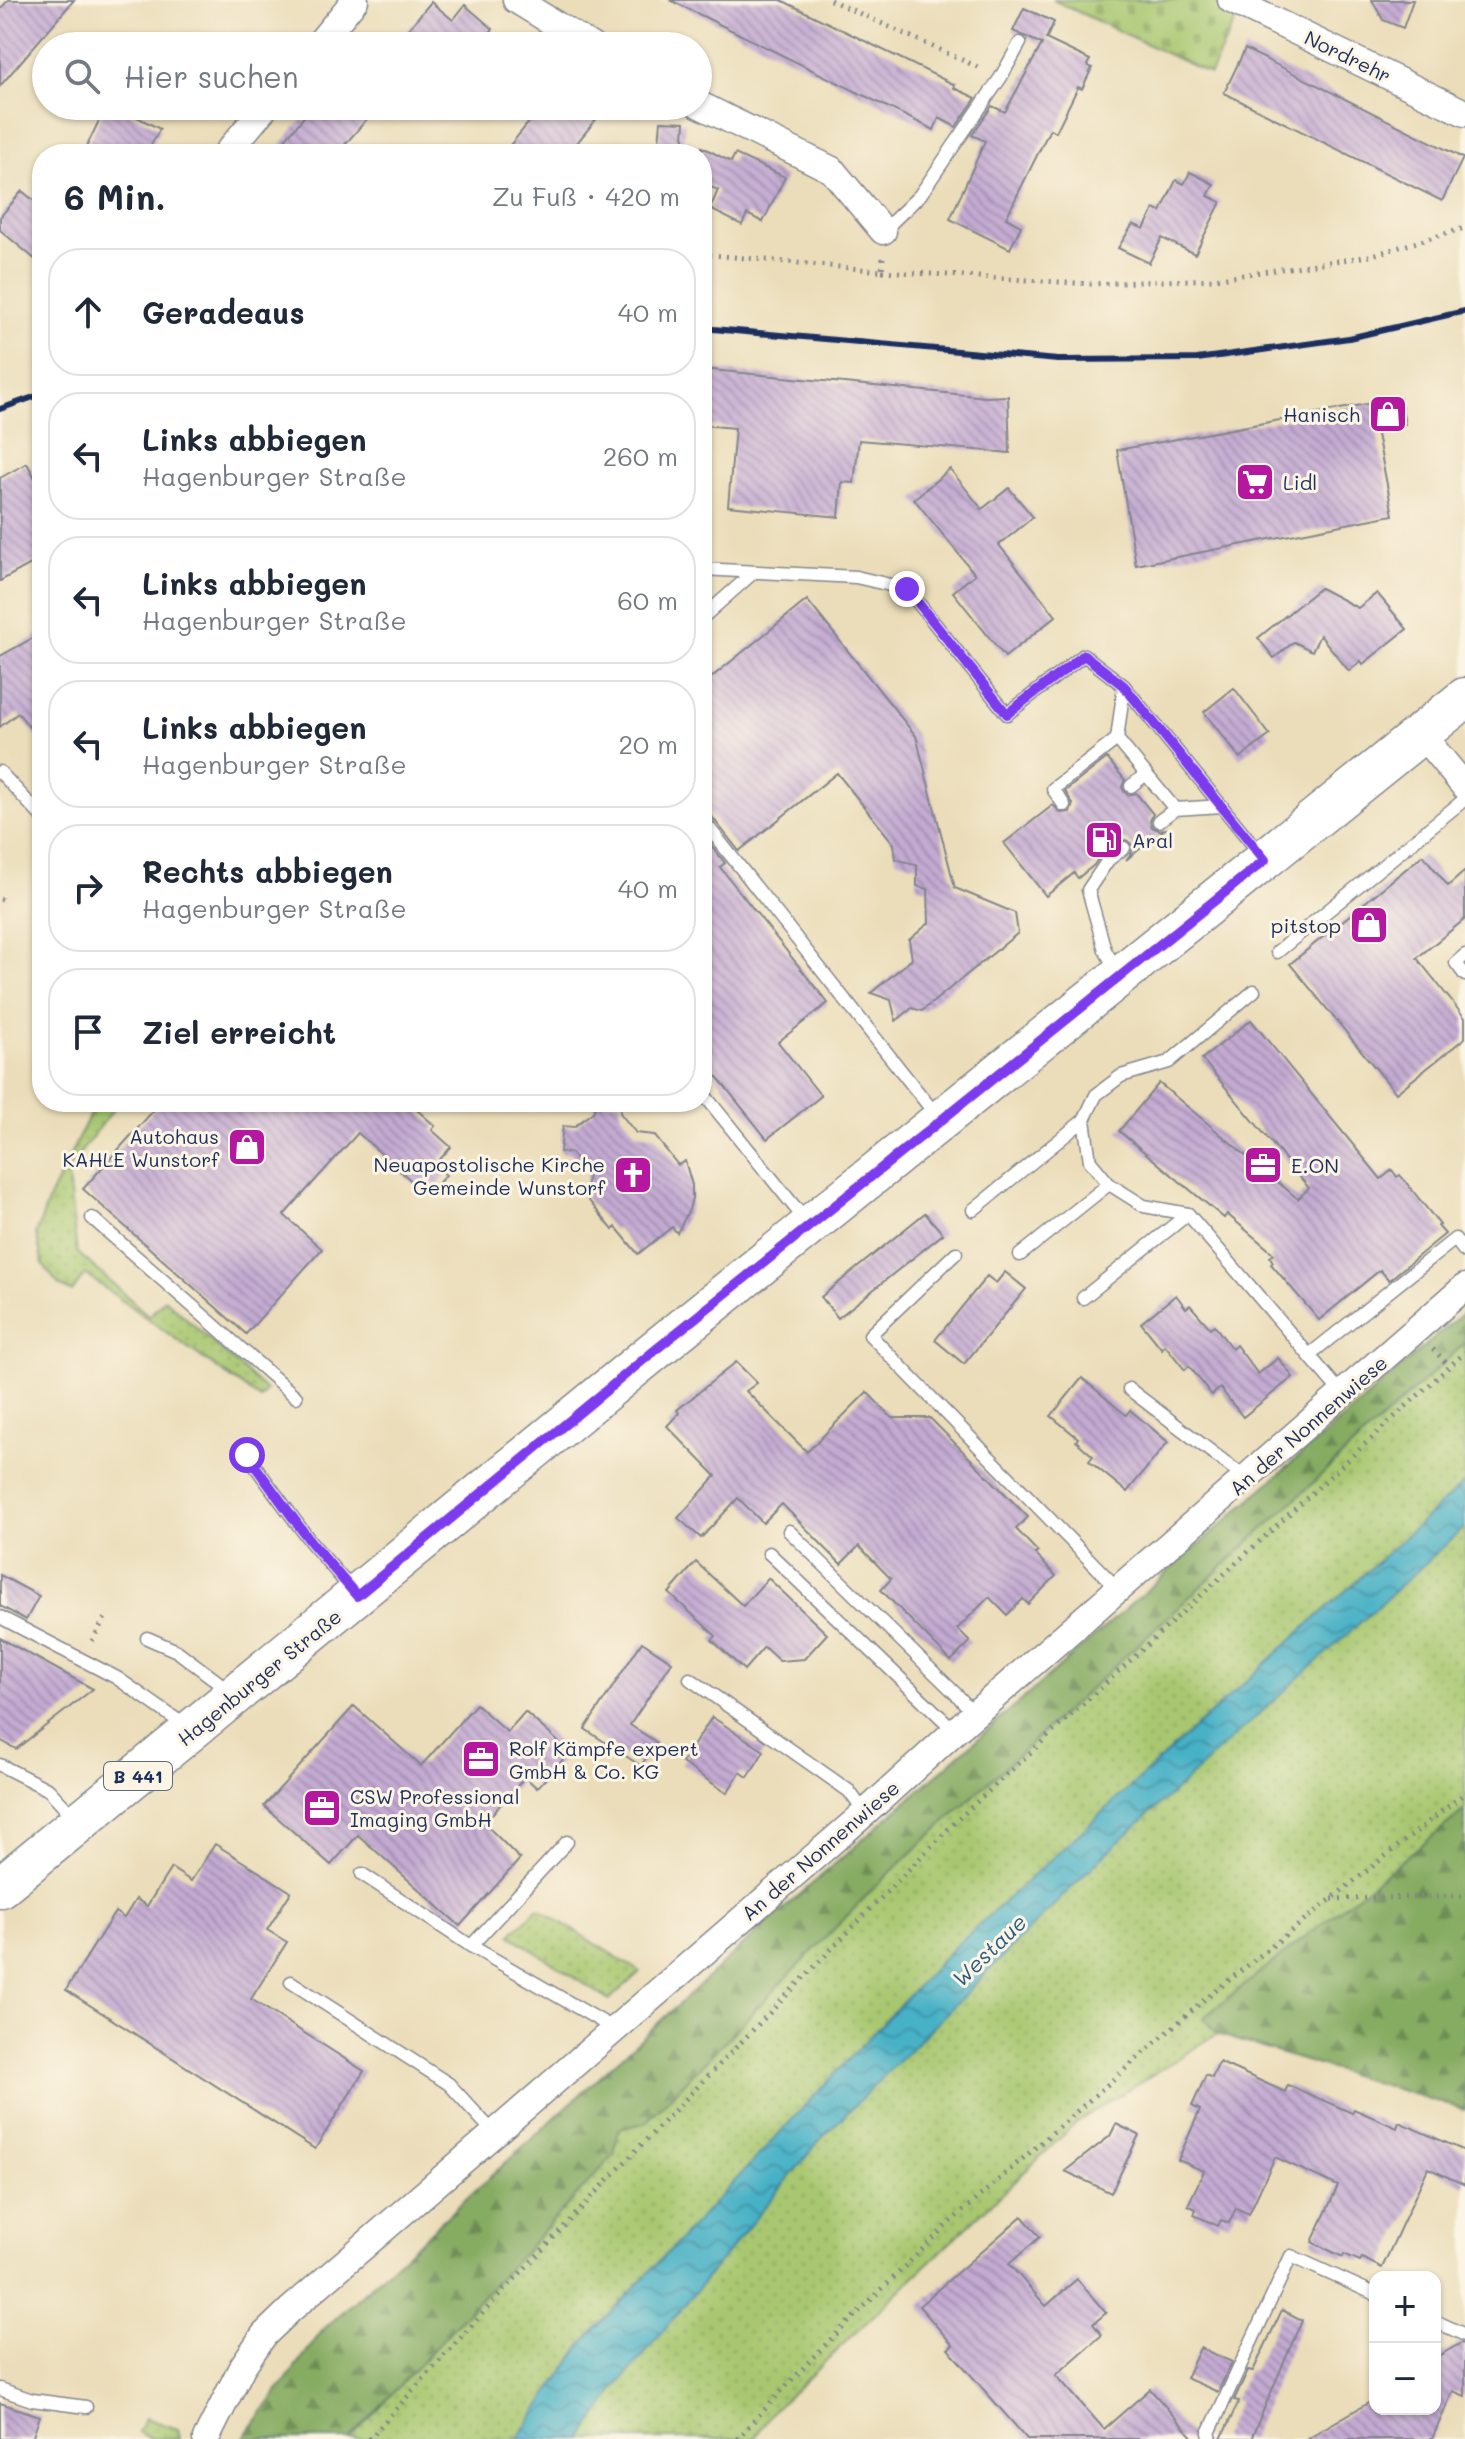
<!DOCTYPE html>
<html lang="de">
<head>
<meta charset="utf-8">
<style>
  :root { --surface:#fff; --page:#f6f6f7; --text:#1f2937; --muted:#747a83; --line:#e0e1e3 }
  body { margin:0; font-family:Mali,sans-serif; background:var(--page); color:var(--text) }
  .controls { position:absolute; right:24px; bottom:24px; display:grid; overflow:hidden; border-radius:16px; box-shadow:0 2px 6px #0004 }
  .controls button { width:72px; height:72px; display:grid; place-items:center; padding:0; border:0; border-bottom:2px solid var(--line); background:var(--surface); color:var(--text); font:40px sans-serif }
  .stop { position:absolute; width:24px; height:24px; margin:-18px; border:6px solid #7c3aed; border-radius:50%; background:#fff }
  .stop.end { background:#7c3aed; border-color:#fff; box-shadow:0 2px 8px #0008 }
  .list { margin:0; padding:0; list-style:none }
  h2 { display:flex; justify-content:space-between; align-items:center; height:104px; margin:0; padding:0 32px; font-size:34px }
  h2 small { font-size:26px; font-weight:400; color:var(--muted) }
  .list li { display:grid; grid-template-columns:52px 1fr auto; gap:24px; align-items:center; box-sizing:border-box; height:128px; margin:0 16px 16px; padding:0 16px; border:2px solid var(--line); border-radius:32px }
  .list b { display:block; font-size:30px; white-space:nowrap }
  .list p { margin:0; font-size:26px; white-space:nowrap; color:var(--muted) }
  .list em { font-size:26px; font-style:normal; color:var(--muted) }
  .icon { flex:none; width:44px; height:44px; fill:none; stroke:currentColor; stroke-width:2; stroke-linecap:round; stroke-linejoin:round }
  .map { position:relative; flex:none; width:1465px; height:2439px; overflow:hidden }
  .search { position:absolute; background:var(--surface); box-shadow:0 2px 6px #0004; left:32px; top:32px; width:680px; height:88px; display:flex; align-items:center; gap:20px; box-sizing:border-box; padding:0 28px; border-radius:44px; color:var(--muted); font-size:30px }
  .panel { position:absolute; background:var(--surface); box-shadow:0 2px 6px #0004; left:32px; top:144px; width:680px; height:968px; border-radius:32px }
  .map>svg:first-child { display:block }
  .green { fill:url(#green-dots); stroke:#627b66; stroke-width:2 }
  .forest { fill:url(#forest-firs); stroke:#506e60; stroke-width:2 }
  .cemetery { fill:url(#cemetery-stones); stroke:#627b66; stroke-width:2 }
  .water { fill:url(#water-waves); stroke:#317092; stroke-width:2 }
  .building { fill:url(#building-back-hatch) }
  .lines { fill:none; stroke-linecap:round; stroke-linejoin:round }
  .service-casing { stroke:#83868c; stroke-width:15 }
  .minor-casing { stroke:#83868c; stroke-width:29 }
  .primary-casing { stroke:#83868c; stroke-width:43 }
  .path { stroke:#83868c; stroke-width:5; stroke-dasharray:2 6; stroke-linecap:butt }
  .service { stroke:#fff; stroke-width:12 }
  .minor { stroke:#fff; stroke-width:26 }
  .primary { stroke:#fff; stroke-width:40 }
  .rail { stroke:#1b2f5e; stroke-width:6 }
  .route { stroke:#7c3aed; stroke-width:10 }
  .labels { text-anchor:middle; dominant-baseline:central; stroke-width:6; stroke-linejoin:round; paint-order:stroke }
  .shield { fill:#fcf5e5; stroke:#5e6a86; stroke-width:2 }
  .shield-label { font-size:18px; font-weight:bold; fill:#1b2f5e }
  .street-label { font-size:20px; fill:#1b2f5e; stroke:#fcf5e5 }
  .poi-label { font-size:20px; fill:#1b2f5e; stroke:#fcf5e5; text-anchor:start }
  .water-label { font-size:22px; font-style:italic; fill:#2a5c82; stroke:#fcf5e5 }
</style>
</head>
<body>
<div class="map">
<svg width="1465" height="2439" viewBox="0 0 1465 2439">
  <defs>
    <pattern id="green-dots" width="8" height="8" patternUnits="userSpaceOnUse" patternTransform="scale(2)"><rect width="8" height="8" fill="#a8c76f"/><path d="M2 2h.1M6 6h.1" fill="none" stroke="#90ab63" stroke-width="1.8" stroke-linecap="round"/></pattern>
    <pattern id="forest-firs" width="22" height="20" patternUnits="userSpaceOnUse" patternTransform="scale(2)"><rect width="22" height="20" fill="#86ac62"/><path d="M5 1l3.5 6h-7zM16 11l3.5 6h-7z" fill="#6d8c54"/></pattern>
    <pattern id="cemetery-stones" width="16" height="16" patternUnits="userSpaceOnUse" patternTransform="scale(2)"><rect width="16" height="16" fill="#a8c76f"/><path d="M2 7V4a2 2 0 0 1 4 0v3zM10 15v-3a2 2 0 0 1 4 0v3z" fill="#90ab63"/></pattern>
    <pattern id="water-waves" width="16" height="10" patternUnits="userSpaceOnUse" patternTransform="scale(2)"><rect width="16" height="10" fill="#47b1c6"/><path d="M0 5q4-4 8 0t8 0" fill="none" stroke="#3a90a4"/></pattern>
    <pattern id="building-back-hatch" width="6" height="6" patternUnits="userSpaceOnUse" patternTransform="scale(2)"><rect width="6" height="6" fill="#c4aad2"/><path d="M-1 5l2 2M0 0l6 6M5-1l2 2" fill="none" stroke="#9e8bae"/></pattern>
  </defs>
  <rect width="100%" height="100%" fill="#fcf5e5"/>
  <filter id="ink" filterUnits="userSpaceOnUse"><feTurbulence type="fractalNoise" baseFrequency=".0125" numOctaves="2"/><feDisplacementMap in="SourceGraphic" scale="16" xChannelSelector="R" yChannelSelector="G"/><feConvolveMatrix kernelMatrix="1 2 1 2 8 2 1 2 1" color-interpolation-filters="sRGB"/></filter>
  <filter id="wash" filterUnits="userSpaceOnUse"><feTurbulence type="fractalNoise" baseFrequency=".006" numOctaves="4" result="noise"/><feDisplacementMap in="SourceGraphic" scale="32" xChannelSelector="R" yChannelSelector="G"/><feGaussianBlur stdDeviation="1.8" result="paint"/><feColorMatrix in="noise" values="0 0 0 0 0 0 0 0 0 0 0 0 0 0 0 0 0 1.4 0 .05"/><feComposite in="paint" operator="in"/></filter>
  <g filter="url(#wash)">
    <rect width="100%" height="100%" fill="#ebddb9"/>
    <g class="green">
      <polygon points="96,1102 119,1102 67,1170 77,1252 149,1316 165,1299 266,1391 260,1399 85,1274 72,1292 59,1285 43,1265 36,1234 50,1196"/>
      <polygon points="1465,1311 1465,2110 1217,2034 1077,2122 771,2413 754,2439 243,2439 323,2330 761,1929"/>
      <polygon points="538,1908 640,1972 609,2000 510,1935"/>
      <polygon points="145,2418 178,2429 180,2439 152,2439 138,2432"/>
    </g>
    <g class="forest">
      <polygon points="1465,1311 1465,1343 879,1883 645,2123 619,2129 614,2155 350,2439 243,2439 323,2330 761,1929"/>
      <polygon points="1465,1810 1465,2110 1217,2034 1203,2018"/>
    </g>
    <polygon class="cemetery" points="1053,0 1211,0 1239,13 1210,74"/>
    <polygon class="water" points="1465,1482 1465,1527 1101,1858 819,2141 616,2388 582,2439 518,2439 583,2343 951,1950"/>
    <g id="blocks">
      <g class="building">
        <polygon points="8,0 74,0 0,86 0,10"/>
        <polygon points="670,0 781,0 955,85 954,88 976,98 956,127 939,118 934,130"/>
        <polygon points="1372,0 1413,0 1403,28 1383,20"/>
        <polygon points="431,2 453,20 465,5 493,29 480,44 483,46 394,46"/>
        <polygon points="1024,8 1054,22 1046,39 1090,60 1087,65 1092,68 1082,89 1078,87 1056,132 1050,129 1006,218 1021,226 1010,249 950,219 985,141 972,135 992,106 1005,112 1042,44 1013,31"/>
        <polygon points="1245,49 1463,158 1442,201 1224,93"/>
        <polygon points="106,106 116,106 160,129 146,154 83,154"/>
        <polygon points="313,106 378,106 337,154 273,154"/>
        <polygon points="542,106 607,106 568,154 503,154"/>
        <polygon points="661,121 685,122 683,154 658,154"/>
        <polygon points="702,147 731,162 735,154 785,177 763,222 747,214 742,225 710,209 718,190 702,183"/>
        <polygon points="1190,172 1214,184 1208,196 1221,202 1195,254 1162,238 1149,263 1118,248 1133,224 1144,229 1154,209 1161,212 1176,180 1184,184"/>
        <polygon points="22,191 42,207 42,265 0,230 0,217"/>
        <polygon points="702,369 986,397 1008,396 1010,453 859,440 854,483 842,482 839,517 728,506 735,428 702,425"/>
        <polygon points="1400,398 1405,424 1376,429 1393,515 1136,565 1117,450"/>
        <polygon points="27,463 35,478 42,474 42,558 0,581 0,478"/>
        <polygon points="950,469 982,509 1009,488 1033,517 999,545 1056,616 1005,657 953,592 975,574 914,499"/>
        <polygon points="1320,588 1358,608 1377,593 1407,629 1363,664 1361,661 1349,671 1320,635 1312,651 1294,642 1274,658 1258,638"/>
        <polygon points="807,600 916,736 955,888 1015,913 1018,933 922,1011 912,1008 896,1021 891,1000 871,993 912,959 909,940 929,923 928,889 917,886 917,865 896,859 894,844 837,773 739,851 709,813 702,810 702,685"/>
        <polygon points="42,633 42,743 18,713 0,727 0,656"/>
        <polygon points="1234,688 1270,735 1240,758 1204,712"/>
        <polygon points="1107,758 1125,780 1122,787 1124,791 1128,795 1136,793 1153,814 1150,821 1152,827 1159,830 1165,829 1126,860 1132,852 1133,846 1127,840 1119,841 1102,853 1094,865 1078,878 1074,873 1046,896 1004,843 1053,805 1061,813 1070,812 1073,804 1065,791"/>
        <polygon points="702,834 725,863 720,867 828,1003 778,1042 821,1096 767,1139 702,1058"/>
        <polygon points="1423,855 1448,886 1465,871 1465,919 1417,958 1465,1018 1465,1038 1396,1093 1290,964"/>
        <polygon points="1251,1020 1381,1179 1392,1170 1397,1177 1400,1175 1440,1225 1438,1226 1445,1234 1389,1280 1380,1270 1319,1320 1271,1264 1273,1262 1270,1257 1274,1254 1227,1214 1224,1218 1119,1131 1159,1083 1298,1199 1309,1188 1202,1059"/>
        <polygon points="161,1102 408,1102 435,1126 432,1130 451,1147 435,1165 446,1175 427,1195 358,1133 284,1215 322,1249 246,1334 83,1189"/>
        <polygon points="595,1102 621,1102 620,1113 636,1133 654,1135 678,1165 685,1161 692,1185 692,1198 689,1210 677,1233 672,1227 638,1254 616,1227 613,1230 585,1196 588,1174 571,1153 560,1152 563,1126 574,1127 594,1111"/>
        <polygon points="925,1213 943,1234 838,1318 821,1297"/>
        <polygon points="1005,1272 1026,1289 964,1364 935,1340 987,1276 996,1283"/>
        <polygon points="1176,1295 1186,1308 1190,1305 1210,1328 1214,1325 1232,1349 1236,1345 1258,1374 1278,1358 1293,1377 1243,1417 1220,1388 1212,1395 1189,1366 1185,1370 1165,1345 1162,1349 1141,1323"/>
        <polygon points="736,1362 757,1383 746,1391 807,1452 867,1392 892,1418 930,1418 1028,1517 1016,1529 1038,1552 1035,1554 1056,1576 1028,1604 1023,1599 1007,1615 989,1597 957,1629 970,1642 951,1661 881,1590 891,1579 859,1546 841,1564 782,1504 763,1523 738,1498 701,1538 678,1518 716,1476 667,1426 679,1413 677,1410"/>
        <polygon points="1082,1378 1126,1415 1130,1410 1168,1442 1127,1492 1089,1461 1093,1456 1076,1441 1078,1438 1051,1416"/>
        <polygon points="696,1562 743,1606 768,1578 827,1634 804,1659 779,1661 764,1647 744,1670 712,1640 716,1636 669,1593"/>
        <polygon points="0,1575 39,1596 26,1620 0,1606"/>
        <polygon points="0,1638 93,1689 16,1749 0,1740"/>
        <polygon points="642,1642 672,1662 630,1725 656,1742 641,1766 585,1729"/>
        <polygon points="476,1704 507,1732 525,1712 570,1752 537,1788 525,1777 484,1823 520,1859 460,1926 358,1835 331,1865 264,1806 354,1706 421,1766"/>
        <polygon points="712,1717 764,1751 748,1777 740,1772 727,1793 682,1763"/>
        <polygon points="215,1844 291,1892 267,1930 287,1942 251,1999 364,2071 315,2149 66,1990 115,1912 124,1918 136,1899 147,1906 171,1868 191,1881"/>
        <polygon points="1219,2062 1285,2092 1288,2085 1352,2113 1354,2109 1397,2128 1399,2122 1465,2151 1465,2185 1428,2168 1382,2268 1362,2258 1360,2261 1344,2254 1343,2257 1312,2242 1338,2186 1275,2157 1249,2214 1236,2208 1229,2223 1221,2220 1218,2226 1194,2215 1196,2209 1188,2205 1204,2171 1178,2160 1200,2110 1192,2106 1206,2075 1212,2078"/>
        <polygon points="1116,2124 1139,2135 1111,2193 1065,2171 1110,2136"/>
        <polygon points="1022,2216 1040,2237 1009,2264 1046,2306 1077,2279 1106,2313 1093,2324 1102,2335 1056,2375 1104,2429 1150,2389 1194,2439 1027,2439 948,2349 953,2345 919,2306"/>
        <polygon points="1282,2310 1302,2320 1251,2439 1221,2439 1239,2401 1234,2400 1248,2370 1253,2371"/>
        <polygon points="1461,2343 1465,2344 1465,2396 1453,2391 1432,2439 1306,2439 1375,2399 1375,2409 1435,2409 1435,2358"/>
        <polygon points="1200,2348 1232,2362 1218,2392 1186,2378"/>
        <polygon points="0,2403 40,2416 32,2439 0,2439"/>
      </g>
    </g>
  </g>
  <g filter="url(#ink)">
    <use href="#blocks" fill-opacity="0" stroke="#83868c" stroke-width="2"/>
    <g class="lines">
      <defs>
        <g id="service">
          <polyline points="883,231 920,195 1001,77 1020,43"/>
          <polyline points="702,569 856,577 907,589 1007,714 1084,655 1124,686 1262,856"/>
          <polyline points="702,618 754,572"/>
          <polyline points="1124,686 1117,739 1175,809"/>
          <polyline points="0,772 42,817"/>
          <polyline points="1131,786 1146,774"/>
          <polyline points="1064,805 1053,789 1117,739"/>
          <polyline points="702,819 936,1115"/>
          <polyline points="1159,821 1175,809 1222,806"/>
          <polyline points="1277,952 1465,799"/>
          <polyline points="1465,955 1456,963 1465,975"/>
          <polyline points="1118,973 1105,950 1088,890 1108,860 1124,848"/>
          <polyline points="702,1092 806,1221"/>
          <polyline points="1084,1120 1096,1095 1121,1076 1169,1062 1254,991"/>
          <polyline points="973,1210 1084,1120 1090,1161 1109,1184"/>
          <polyline points="92,1218 296,1397"/>
          <polyline points="956,1253 870,1335 1119,1590"/>
          <polyline points="1020,1255 1109,1184 1144,1206 1188,1214"/>
          <polyline points="1083,1298 1188,1214 1343,1395"/>
          <polyline points="1309,1355 1455,1239 1465,1252"/>
          <polyline points="1129,1389 1247,1479"/>
          <polyline points="247,1455 310,1541 352,1590"/>
          <polyline points="789,1531 958,1696 974,1714"/>
          <polyline points="769,1553 955,1731"/>
          <polyline points="0,1617 117,1678 187,1727"/>
          <polyline points="147,1638 177,1651 230,1691"/>
          <polyline points="690,1679 849,1791 865,1813"/>
          <polyline points="0,1765 49,1790 74,1817"/>
          <polyline points="567,1842 471,1946 613,2028"/>
          <polyline points="362,1874 471,1946"/>
          <polyline points="291,1982 449,2084 494,2133"/>
          <polyline points="1435,2321 1465,2335"/>
          <polyline points="0,2389 32,2400 86,2407"/>
          <polyline points="1211,2439 1209,2433 1291,2256 1375,2294"/>
        </g>
        <g id="minor">
          <polyline points="516,0 591,46"/>
          <polyline points="1231,0 1465,113"/>
          <polyline points="317,46 355,0"/>
          <polyline points="698,104 832,170 883,231"/>
          <polyline points="226,154 266,106"/>
          <polyline points="1421,734 1465,787"/>
          <polyline points="206,2439 242,2367 264,2335 290,2310 865,1813 955,1731 1465,1287"/>
        </g>
        <polyline id="primary" points="0,1887 654,1351 1465,698"/>
      </defs>
      <use href="#service" class="service-casing"/>
      <use href="#minor" class="minor-casing"/>
      <use href="#primary" class="primary-casing"/>
      <g class="path">
        <polyline points="830,0 982,69"/>
        <polyline points="702,254 882,271 883,257"/>
        <polyline points="882,271 1090,284 1214,279 1369,256 1465,228"/>
        <polyline points="0,899 4,900"/>
        <polyline points="1433,1349 1449,1366"/>
        <polyline points="92,1641 106,1616"/>
        <polyline points="1332,1899 1465,1896"/>
        <polyline points="369,2439 491,2304 644,2142 954,1823 1465,1352"/>
        <polyline points="737,2439 815,2355 948,2224 1204,2000 1465,1793"/>
      </g>
      <use href="#service" class="service"/>
      <use href="#minor" class="minor"/>
      <use href="#primary" class="primary"/>
      <g class="rail">
        <polyline points="702,328 1058,360 1197,359 1349,338 1465,311"/>
        <polyline points="0,409 42,394"/>
      </g>
    </g>
  </g>
  <g class="lines" filter="url(#ink)">
    <polyline class="route" points="247,1455 310,1541 357,1596 654,1351 1265,860 1124,686 1084,655 1007,714 907,589"/>
  </g>
  <defs>
    <symbol id="shop-square" viewBox="-11 -11 22 22"><rect x="-9" y="-9" width="18" height="18" rx="4" fill="#b5179e" stroke="#fcf5e5"/><path d="M-5-2.5h2.3a2.7 3.5 0 0 1 5.4 0H5L5.5 6h-11ZM-1.5-2.5h3a1.5 2.3 0 0 0-3 0Z" fill="#fff"/></symbol>
    <symbol id="supermarket-square" viewBox="-11 -11 22 22"><rect x="-9" y="-9" width="18" height="18" rx="4" fill="#b5179e" stroke="#fcf5e5"/><path d="M-6-5.5h2.5l.6 2H6L4.5 2H-2.5L-4.4-4H-6ZM-1.5 3.2a1.3 1.3 0 1 0 .1 0ZM3 3.2a1.3 1.3 0 1 0 .1 0Z" fill="#fff"/></symbol>
    <symbol id="fuel-square" viewBox="-11 -11 22 22"><rect x="-9" y="-9" width="18" height="18" rx="4" fill="#b5179e" stroke="#fcf5e5"/><path d="M-5.5-6h7V0h2V4h1.3V-2.5L3-4.5l.8-.8L6-3V5H2.5V1h-1V6h-7ZM-4.2-4.7v3.2H.2V-4.7Z" fill="#fff"/></symbol>
    <symbol id="office-square" viewBox="-11 -11 22 22"><rect x="-9" y="-9" width="18" height="18" rx="4" fill="#b5179e" stroke="#fcf5e5"/><path d="M-6-3h4V-5.5h4V-3h4V5H-6ZM-1-4.5V-3h2v-1.5ZM-6 0V1H6V0Z" fill="#fff"/></symbol>
    <symbol id="church-square" viewBox="-11 -11 22 22"><rect x="-9" y="-9" width="18" height="18" rx="4" fill="#b5179e" stroke="#fcf5e5"/><path d="M-1.2-6h2.4v3.5h3.3v2.4h-3.3V6h-2.4V-.1h-3.3v-2.4h3.3Z" fill="#fff"/></symbol>
  </defs>
  <g fill-rule="evenodd">
    <use href="#shop-square" x="1366" y="392" width="44" height="44"/>
    <use href="#supermarket-square" x="1233" y="460" width="44" height="44"/>
    <use href="#fuel-square" x="1082" y="818" width="44" height="44"/>
    <use href="#shop-square" x="1347" y="903" width="44" height="44"/>
    <use href="#shop-square" x="225" y="1125" width="44" height="44"/>
    <use href="#office-square" x="1241" y="1143" width="44" height="44"/>
    <use href="#church-square" x="611" y="1153" width="44" height="44"/>
    <use href="#office-square" x="459" y="1737" width="44" height="44"/>
    <use href="#office-square" x="300" y="1786" width="44" height="44"/>
  </g>
  <g class="labels">
    <rect class="shield" x="104" y="1762" width="68" height="28" rx="6"/>
    <g class="shield-label">
      <text x="138" y="1776">B 441</text>
    </g>
    <g class="street-label">
      <text transform="translate(1348 56) rotate(26)">Nordrehr</text>
      <text transform="translate(1308 1425) rotate(-41)">An der Nonnenwiese</text>
      <text transform="translate(259 1677) rotate(-39)">Hagenburger Straße</text>
      <text transform="translate(820 1850) rotate(-41)">An der Nonnenwiese</text>
    </g>
    <g class="poi-label">
      <text x="1360" y="414" text-anchor="end">Hanisch</text>
      <text x="1283" y="482">Lidl</text>
      <text x="1132" y="840">Aral</text>
      <text x="1341" y="925" text-anchor="end">pitstop</text>
      <text x="219" y="1136" text-anchor="end">Autohaus<tspan x="219" dy="23">KAHLE Wunstorf</tspan></text>
      <text x="605" y="1164" text-anchor="end">Neuapostolische Kirche<tspan x="605" dy="23">Gemeinde Wunstorf</tspan></text>
      <text x="1291" y="1165">E.ON</text>
      <text x="509" y="1748">Rolf Kämpfe expert<tspan x="509" dy="23">GmbH &amp; Co. KG</tspan></text>
      <text x="350" y="1796">CSW Professional<tspan x="350" dy="23">Imaging GmbH</tspan></text>
    </g>
    <g class="water-label">
      <text transform="translate(989 1950) rotate(-44)">Westaue</text>
    </g>
  </g>
</svg>
<div class="controls">
<button>+</button>
<button>−</button>
</div>
<div class="stop" style="left:247px;top:1455px"></div>
<div class="stop end" style="left:907px;top:589px"></div>
<div class="search"><svg class="icon" aria-label="search" viewBox="0 0 24 24"><circle cx="10" cy="10" r="6"/><path d="M15 15l6 6"/></svg>Hier suchen</div>
<section class="panel">
<h2>6 Min.<small>Zu Fuß · 420 m</small></h2>
<ul class="list">
<li><svg class="icon" aria-label="ahead" viewBox="0 0 24 24"><path d="M12 20V5M6 11l6-6 6 6"/></svg><div><b>Geradeaus</b></div><em>40 m</em></li>
<li><svg class="icon" aria-label="left" viewBox="0 0 24 24"><path d="M17 20v-9H6M10 6l-5 5 5 5"/></svg><div><b>Links abbiegen</b><p>Hagenburger Straße</p></div><em>260 m</em></li>
<li><svg class="icon" aria-label="left" viewBox="0 0 24 24"><path d="M17 20v-9H6M10 6l-5 5 5 5"/></svg><div><b>Links abbiegen</b><p>Hagenburger Straße</p></div><em>60 m</em></li>
<li><svg class="icon" aria-label="left" viewBox="0 0 24 24"><path d="M17 20v-9H6M10 6l-5 5 5 5"/></svg><div><b>Links abbiegen</b><p>Hagenburger Straße</p></div><em>20 m</em></li>
<li><svg class="icon" aria-label="right" viewBox="0 0 24 24"><path d="M7 20v-9h11M14 6l5 5-5 5"/></svg><div><b>Rechts abbiegen</b><p>Hagenburger Straße</p></div><em>40 m</em></li>
<li><svg class="icon" aria-label="arrive" viewBox="0 0 24 24"><path d="M6 21V4h12l-3 4 3 4H6"/></svg><div><b>Ziel erreicht</b></div></li>
</ul>
</section>
</div>
</body>
</html>
